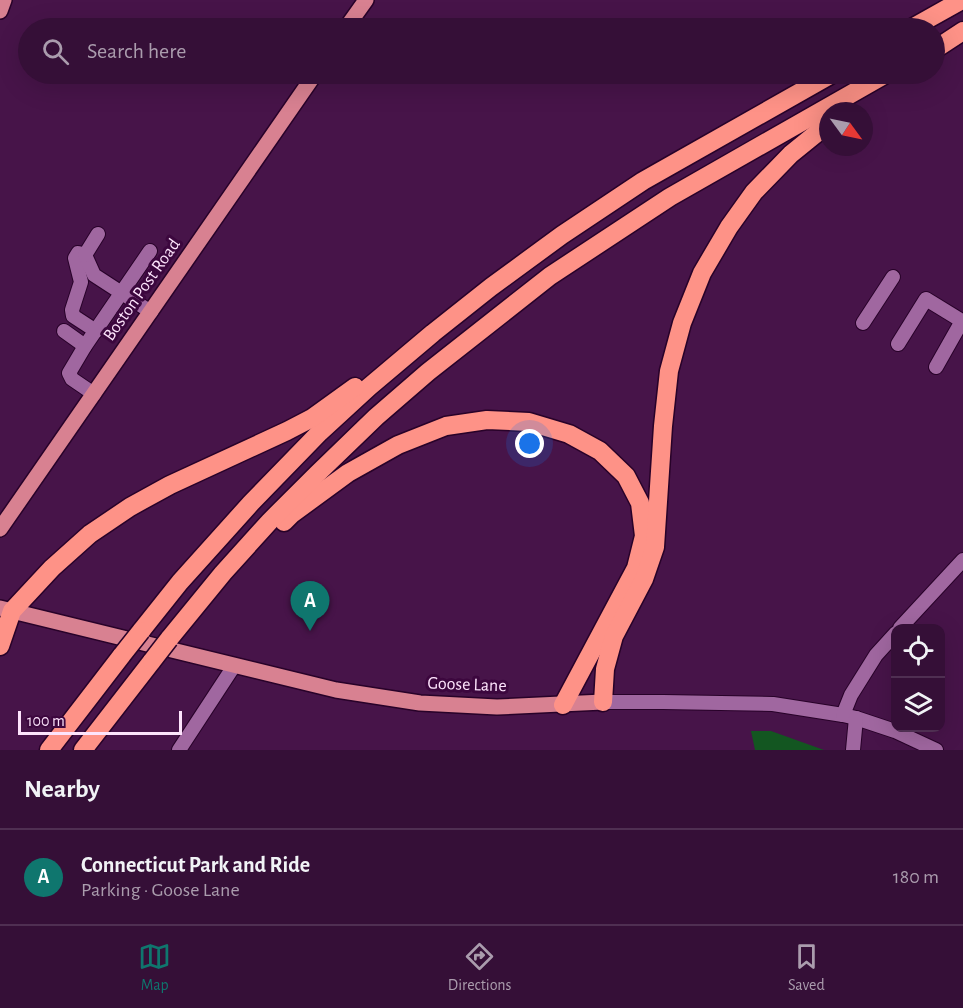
<!DOCTYPE html>
<html lang="en">
<head>
<meta charset="utf-8">
<style>
  :root { --surface:#350f37; --page:#401d42; --text:#f1f3f6; --muted:#aa9cad; --line:#4f2f52; --accent:#0f766e }
  body { margin:0; font-family:"Alegreya Sans",sans-serif; background:var(--page); color:var(--text) }
  .controls { position:absolute; right:18px; bottom:18px; display:grid; overflow:hidden; border-radius:12px; box-shadow:0 6px 24px #0002 }
  .controls button { width:54px; height:54px; display:grid; place-items:center; padding:0; border:0; border-bottom:2px solid var(--line); background:var(--surface); color:var(--text); font:30px sans-serif }
  .compass { position:absolute; left:819px; top:102px; width:54px; height:54px; border-radius:50%; background:var(--surface); box-shadow:0 6px 24px #0002; rotate:123deg }
  .scale { position:absolute; left:18px; bottom:15px; width:164px; box-sizing:border-box; padding-left:6px; border:3px solid #fde4fc; border-top:0; font-size:16px; line-height:21px; white-space:nowrap; color:#fde4fc; -webkit-text-stroke:4px #3c073e; paint-order:stroke }
  .you { position:absolute; left:530px; top:444px; width:21px; height:21px; margin:-15px; border:4px solid #fff; border-radius:50%; background:#1a73e8; box-shadow:0 0 0 9px #1a73e833 }
  .badge { display:grid; place-items:center; width:39px; height:39px; border-radius:50%; background:var(--accent); color:#fff; font-size:20px; font-weight:700 }
  .pin { position:absolute; translate:-50% -50px; filter:drop-shadow(0 2px 3px #0008) }
  .pin::after { content:''; position:absolute; top:32px; width:21px; height:18px; background:inherit; clip-path:polygon(0 0,100% 0,50% 100%) }
  .list { margin:0; padding:0; list-style:none }
  h2 { display:flex; justify-content:space-between; align-items:center; height:78px; margin:0; padding:0 24px; font-size:26px }
  h2 small { font-size:20px; font-weight:400; color:var(--muted) }
  .list li { display:grid; grid-template-columns:39px 1fr auto; gap:18px; align-items:center; box-sizing:border-box; height:96px; padding:0 24px; border-top:2px solid var(--line) }
  .list b { display:block; font-size:22px; white-space:nowrap }
  .list p { margin:0; font-size:20px; white-space:nowrap; color:var(--muted) }
  .list em { font-size:20px; font-style:normal; color:var(--muted) }
  .icon { flex:none; width:33px; height:33px; fill:none; stroke:currentColor; stroke-width:2; stroke-linecap:round; stroke-linejoin:round }
  .map { position:relative; flex:none; width:963px; height:750px; overflow:hidden }
  .search { position:absolute; background:var(--surface); box-shadow:0 6px 24px #0002; left:18px; right:18px; top:18px; height:66px; display:flex; align-items:center; gap:15px; box-sizing:border-box; padding:0 21px; border-radius:33px; color:var(--muted); font-size:22px }
  .sheet { height:174px; background:var(--surface) }
  nav { display:flex; justify-content:space-around; align-items:center; box-sizing:border-box; height:84px; border-top:2px solid var(--line); background:var(--surface); font-size:16px; color:var(--muted) }
  nav a { display:grid; justify-items:center; gap:3px }
  nav .on { color:var(--accent) }
  .map>svg:first-child { display:block }
  .water { fill:#135621 }
  .lines { fill:none; stroke-linecap:round; stroke-linejoin:round }
  .minor-casing { stroke:#280229; stroke-width:16 }
  .major-casing { stroke:#280229; stroke-width:18 }
  .highway-casing { stroke:#280229; stroke-width:21 }
  .minor { stroke:#a067a0; stroke-width:14 }
  .major { stroke:#d88191; stroke-width:15 }
  .highway { stroke:#fe9287; stroke-width:18 }
  .highway-bridge-casing { stroke:#280229; stroke-width:21; stroke-linecap:butt }
  .highway-bridge { stroke:#fe9287; stroke-width:18 }
  .labels { text-anchor:middle; dominant-baseline:central; stroke-width:6; stroke-linejoin:round; paint-order:stroke }
  .street-label { font-size:18px; fill:#fde4fc; stroke:#3c073e }
</style>
</head>
<body>
<div class="map">
<svg width="963" height="750" viewBox="0 0 963 750">
  <rect width="100%" height="100%" fill="#471449"/>
  <polygon class="water" points="751,731 771,731 824,750 755,750"/>
  <g class="lines">
    <defs>
      <g id="minor">
        <polyline points="85,255 78,253 75,258 81,282 72,310 73,316 96,331"/>
        <polyline points="85,255 94,275 151,312"/>
        <polyline points="85,255 98,234"/>
        <polyline points="863,323 893,277"/>
        <polyline points="64,331 85,346"/>
        <polyline points="898,344 926,299 962,321 936,367"/>
        <polyline points="94,394 72,379 69,373 85,346 150,251"/>
        <polyline points="900,628 963,560"/>
        <polyline points="603,702 663,702 773,704 843,715 856,718 895,731 936,750"/>
        <polyline points="843,715 851,695 876,655 896,633"/>
        <polyline points="179,750 234,666"/>
        <polyline points="853,750 856,718"/>
      </g>
      <g id="major">
        <polyline points="0,11 4,0"/>
        <polyline points="346,28 366,0"/>
        <polyline points="0,529 315,74"/>
        <polyline points="0,608 336,690 420,703 497,707 603,702"/>
      </g>
      <g id="highway">
        <polyline points="912,28 962,0"/>
        <polyline points="934,50 963,31"/>
        <polyline points="284,522 292,514 348,473 398,445 446,426 487,420 529,422 569,434 600,451 626,476 640,503 644,536 636,568 563,705"/>
        <polyline points="141,631 180,582 251,503 320,432 369,387 433,333 491,287 562,235 643,181 832,74"/>
        <polyline points="169,639 223,573 270,521 317,474 376,417 428,372 550,276 670,197 886,74"/>
        <polyline points="0,646 12,611 52,568 90,534 130,507 170,485 287,431 312,418 355,387"/>
        <polyline points="603,702 605,669 614,636 644,579 655,547 663,426 669,371 682,323 702,273 729,227 754,192 791,154 828,124"/>
        <polyline points="49,750 122,655"/>
        <polyline points="83,750 152,661"/>
      </g>
    </defs>
    <use href="#minor" class="minor-casing"/>
    <use href="#major" class="major-casing"/>
    <use href="#highway" class="highway-casing"/>
    <use href="#minor" class="minor"/>
    <use href="#major" class="major"/>
    <use href="#highway" class="highway"/>
    <defs>
      <g id="highway-bridge">
        <polyline points="122,655 141,631"/>
        <polyline points="152,661 169,639"/>
      </g>
    </defs>
    <use href="#highway-bridge" class="highway-bridge-casing"/>
    <use href="#highway-bridge" class="highway-bridge"/>
  </g>
  <g class="labels">
    <g class="street-label">
      <text transform="translate(142 290) rotate(-55)">Boston Post Road</text>
      <text transform="translate(467 685) rotate(2)">Goose Lane</text>
    </g>
  </g>
</svg>
<div class="controls">
<button><svg class="icon" aria-label="locate" viewBox="0 0 24 24"><circle cx="12" cy="12" r="6"/><path d="M12 2v4M12 18v4M2 12h4M18 12h4"/></svg></button>
<button><svg class="icon" aria-label="layers" viewBox="0 0 24 24"><path d="M12 4l9 5-9 5-9-5zM3 14l9 5 9-5"/></svg></button>
</div>
<svg class="compass" viewBox="-18 -18 36 36"><path d="M0-13l5 13h-10z" fill="#e53935"/><path d="M0 13l5-13h-10z" fill="#aa9cad"/></svg>
<div class="scale">100 m</div>
<div class="you"></div>
<div class="pin badge" style="left:310px;top:631px">A</div>
<div class="search"><svg class="icon" aria-label="search" viewBox="0 0 24 24"><circle cx="10" cy="10" r="6"/><path d="M15 15l6 6"/></svg>Search here</div>
</div>
<section class="sheet">
<h2>Nearby<small></small></h2>
<ul class="list">
<li><span class="badge">A</span><div><b>Connecticut Park and Ride</b><p>Parking · Goose Lane</p></div><em>180 m</em></li>
</ul>
</section>
<nav>
<a class="on"><svg class="icon" aria-label="map" viewBox="0 0 24 24"><path d="M3 6l6-2 6 2 6-2v14l-6 2-6-2-6 2zM9 4v14M15 6v14"/></svg>Map</a>
<a><svg class="icon" aria-label="directions" viewBox="0 0 24 24"><path d="M12 3l9 9-9 9-9-9zM9 14v-3h6M13 9l2 2-2 2"/></svg>Directions</a>
<a><svg class="icon" aria-label="saved" viewBox="0 0 24 24"><path d="M7 4h10v16l-5-4-5 4z"/></svg>Saved</a>
</nav>
</body>
</html>
